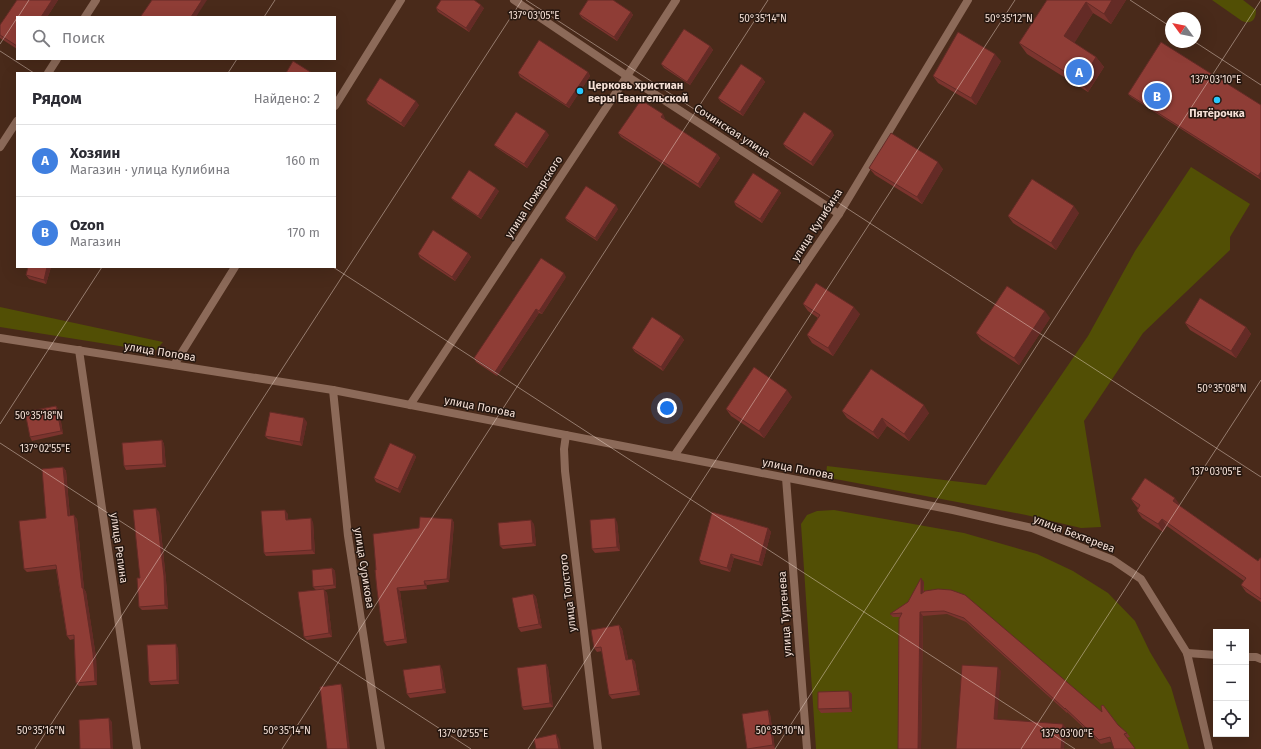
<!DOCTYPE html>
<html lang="ru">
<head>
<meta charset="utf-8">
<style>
  :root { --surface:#fff; --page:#f7f7f7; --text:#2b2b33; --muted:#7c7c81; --line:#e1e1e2; --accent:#2a728f }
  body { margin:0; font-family:"Fira Sans",sans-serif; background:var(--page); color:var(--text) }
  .controls { position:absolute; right:12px; bottom:12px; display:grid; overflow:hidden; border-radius:0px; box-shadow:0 4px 16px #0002 }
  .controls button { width:36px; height:36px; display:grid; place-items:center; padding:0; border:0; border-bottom:1px solid var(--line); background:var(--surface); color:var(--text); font:20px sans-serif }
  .compass { position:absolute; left:1165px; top:12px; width:36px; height:36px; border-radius:50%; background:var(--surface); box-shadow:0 4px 16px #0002; rotate:303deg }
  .you { position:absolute; left:667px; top:408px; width:14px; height:14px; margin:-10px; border:3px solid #fff; border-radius:50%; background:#1a73e8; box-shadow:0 0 0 6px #1a73e833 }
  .badge { display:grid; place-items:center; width:26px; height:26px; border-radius:50%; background:var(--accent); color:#fff; font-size:13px; font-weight:700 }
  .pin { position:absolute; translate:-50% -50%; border:2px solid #fff; box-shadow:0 1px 4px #0006 }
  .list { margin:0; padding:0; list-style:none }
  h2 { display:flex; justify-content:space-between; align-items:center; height:52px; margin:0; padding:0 16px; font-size:17px }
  h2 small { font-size:13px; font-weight:400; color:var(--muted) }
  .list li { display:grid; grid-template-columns:26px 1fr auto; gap:12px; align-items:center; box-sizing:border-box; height:72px; padding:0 16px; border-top:1px solid var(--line) }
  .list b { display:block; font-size:15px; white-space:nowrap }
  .list p { margin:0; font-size:13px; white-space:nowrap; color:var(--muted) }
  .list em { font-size:13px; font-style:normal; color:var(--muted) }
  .icon { flex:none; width:22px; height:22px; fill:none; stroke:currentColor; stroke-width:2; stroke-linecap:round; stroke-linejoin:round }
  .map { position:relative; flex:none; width:1261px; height:749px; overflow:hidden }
  .search { position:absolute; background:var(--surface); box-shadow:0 4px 16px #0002; left:16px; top:16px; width:320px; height:44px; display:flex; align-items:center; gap:10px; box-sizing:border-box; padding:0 14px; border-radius:0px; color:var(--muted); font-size:15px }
  .panel { position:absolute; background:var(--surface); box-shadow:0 4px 16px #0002; left:16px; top:72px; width:320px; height:196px; border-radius:0px }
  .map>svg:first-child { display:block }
  .built { fill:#55311d }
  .green { fill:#524f05 }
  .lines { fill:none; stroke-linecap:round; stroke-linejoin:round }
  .minor { stroke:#8c6a59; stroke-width:8 }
  .tertiary { stroke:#8c6a59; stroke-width:8 }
  .wall { fill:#7b342e }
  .shaded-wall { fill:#642b26 }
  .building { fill:#8f3d36; stroke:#642b26 }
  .ticks { fill:none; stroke:#f4dfd5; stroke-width:1; stroke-opacity:0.45 }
  .poi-dot { fill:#28c8ff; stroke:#251710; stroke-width:1.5 }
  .labels { text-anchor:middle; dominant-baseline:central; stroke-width:3; stroke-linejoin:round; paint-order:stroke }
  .poi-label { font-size:11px; font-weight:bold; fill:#f4dfd5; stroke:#251710; text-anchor:start }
  .street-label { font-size:11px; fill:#f4dfd5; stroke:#251710 }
  .ticks-label { font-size:10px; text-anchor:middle; fill:#f4dfd5; stroke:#251710; stroke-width:3; stroke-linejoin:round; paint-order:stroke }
</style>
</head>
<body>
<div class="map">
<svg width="1261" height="749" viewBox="0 0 1261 749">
  <rect width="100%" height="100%" fill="#492a1a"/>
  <polygon class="built" points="940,593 1135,749 900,749 902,622"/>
  <g class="green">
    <path d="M 1212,0 L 1243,0 L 1256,10 C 1256,19 1252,25 1242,21 Z"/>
    <polygon points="1191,167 1250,204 1230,237 1230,250 1143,333 1084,421 1101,527 1081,528 1026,515 830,478 826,474 827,466 986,485 1088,336 1135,251"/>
    <polygon points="0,307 163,342 156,350 132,348 0,327"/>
    <polygon points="834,510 964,533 1037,554 1073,571 1108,593 1135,621 1150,652 1171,687 1189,749 1135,749 968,599 911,606 900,749 816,749 801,524 807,515 817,511"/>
  </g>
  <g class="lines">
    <g class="minor">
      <polyline points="514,0 627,76 839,214"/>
      <polyline points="85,17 96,0"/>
      <polyline points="48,73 57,59"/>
      <polyline points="335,106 401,0"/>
      <polyline points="0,147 17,121"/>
      <polyline points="79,350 137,749"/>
      <polyline points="174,365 235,267"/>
      <polyline points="333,390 348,536 381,749"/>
      <polyline points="410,405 627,76 676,0"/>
      <polyline points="566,435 564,449 565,471 598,749"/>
      <polyline points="674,456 839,214 968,0"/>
      <polyline points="786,478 807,749"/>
      <polyline points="1187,653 1216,655"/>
      <polyline points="1246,657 1256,657 1261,659"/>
    </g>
    <polyline class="tertiary" points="0,338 333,390 953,510 1032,528 1113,560 1141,579 1187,653 1209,749"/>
  </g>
  <g class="wall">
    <polygon points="17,0 58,0 47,17 17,17 17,49 0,38 0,25"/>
    <polygon points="1047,0 1126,0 1111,24 1093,13 1074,43 1096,57 1104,67 1088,92 1027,54 1019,43"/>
    <polygon points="436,8 484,8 469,32 438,12"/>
    <polygon points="631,12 633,15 617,41 582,18 579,14"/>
    <polygon points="710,46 713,50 690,85 664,68 661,64"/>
    <polygon points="1001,61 976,105 938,83 933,76"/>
    <polygon points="588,72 590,76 569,108 520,77 518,73"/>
    <polygon points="762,78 765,82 743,116 721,102 718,98"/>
    <polygon points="1128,94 1261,105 1261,180 1131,97"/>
    <polygon points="366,100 419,105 404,127 368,104"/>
    <polygon points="665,118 664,119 717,154 720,158 700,188 621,137 618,133"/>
    <polygon points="549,135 527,168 497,148 494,145"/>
    <polygon points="834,135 813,166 786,148 783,144"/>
    <polygon points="869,168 943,169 922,204 875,175"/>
    <polygon points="779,190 781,193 762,223 736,206 734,202"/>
    <polygon points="499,191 481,219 454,201 451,198"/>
    <polygon points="618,209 597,241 567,221 565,218"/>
    <polygon points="1079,213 1056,250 1013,223 1008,216"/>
    <polygon points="468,253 471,257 455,281 420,258 418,254"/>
    <polygon points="28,267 51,267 46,284 29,279 26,275"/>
    <polygon points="566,277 542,314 539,313 497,376 476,362 474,358"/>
    <polygon points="803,304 860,314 833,356 812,343 807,335 818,318 808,311"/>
    <polygon points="1050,318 1019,365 981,340 976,333"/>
    <polygon points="1185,323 1246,327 1251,334 1236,358 1190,330"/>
    <polygon points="681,336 684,340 663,371 635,352 632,348"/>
    <polygon points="792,397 764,438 731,416 726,409"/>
    <polygon points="59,410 63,434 32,441 30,437"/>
    <polygon points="842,411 929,413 909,441 887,426 878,439 847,418"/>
    <polygon points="307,422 302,446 268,439 265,436"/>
    <polygon points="162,440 164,444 166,467 126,470 124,466"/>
    <polygon points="414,454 416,457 400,493 376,482 374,478"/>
    <polygon points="63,467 66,471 70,516 77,519 84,589 86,592 96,657 97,685 79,686 76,683 74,639 70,640 67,636 56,569 27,572 24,569 46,518"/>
    <polygon points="1131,499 1180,505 1180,506 1258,561 1261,558 1261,602 1246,592 1241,585 1244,581 1167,526 1163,532 1142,518 1137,511 1138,508 1136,506"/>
    <polygon points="159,512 166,580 168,609 142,610 139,607 140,578"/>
    <polygon points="288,514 288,520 313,522 315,554 266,556 264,553"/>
    <polygon points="452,519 454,523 449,582 427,585 427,589 400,591 407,643 387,646 384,642 376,570 419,528"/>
    <polygon points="617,522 620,551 595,553 592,549"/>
    <polygon points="534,524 536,546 503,549 500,546"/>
    <polygon points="768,528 771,532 762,566 734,558 730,572 701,564 699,560"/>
    <polygon points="332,568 335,571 336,588 324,590 327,593 332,637 307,640 304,637 316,590 313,587"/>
    <polygon points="924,582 924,592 925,591 1118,725 1127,733 1130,737 1101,744 1067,712 1067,713 966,622 947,614 923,616 921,749 898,749 900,617 893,617 890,614 908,602"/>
    <polygon points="533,594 536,597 542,628 521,632 518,628"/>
    <polygon points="619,625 622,629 628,659 632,659 635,662 640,695 612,699 609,695 602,651 597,652 594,648"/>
    <polygon points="178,648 179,684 151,685 149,682"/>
    <polygon points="546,664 548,668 553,707 524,710 522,707"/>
    <polygon points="442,669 446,693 410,698 407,694"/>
    <polygon points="849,691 852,694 852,712 821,713 818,709"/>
    <polygon points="768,710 770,714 775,749 748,749"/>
  </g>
  <g class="shaded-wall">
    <polygon points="52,0 58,0 47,17 41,17"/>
    <polygon points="202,0 207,0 196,17 191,17"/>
    <polygon points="1112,0 1126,0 1111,24 1104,14"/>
    <polygon points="1086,2 1093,13 1072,47 1064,36"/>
    <polygon points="481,5 484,8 469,32 466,28"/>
    <polygon points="631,12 633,15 617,41 614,37"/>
    <polygon points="710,46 713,50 690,85 687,82"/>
    <polygon points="995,54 1001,61 976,105 971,98"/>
    <polygon points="1096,57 1104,67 1088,92 1081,82"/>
    <polygon points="588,72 590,76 569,108 566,105"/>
    <polygon points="762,78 765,82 743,116 740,112"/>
    <polygon points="416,101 419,105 404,127 401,123"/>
    <polygon points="663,114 665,118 663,120 661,117"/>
    <polygon points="546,131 549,135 527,168 524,164"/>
    <polygon points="832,131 834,135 813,166 811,162"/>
    <polygon points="717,154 720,158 700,188 698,184"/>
    <polygon points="938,162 943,169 922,204 917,197"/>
    <polygon points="1261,172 1261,180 1258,176"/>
    <polygon points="496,188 499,191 481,219 478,216"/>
    <polygon points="779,190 781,193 762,223 760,219"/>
    <polygon points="616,205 618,209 597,241 595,238"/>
    <polygon points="1074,206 1079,213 1056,250 1051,243"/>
    <polygon points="468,253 471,257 455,281 452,277"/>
    <polygon points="47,267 51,267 46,284 44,280"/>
    <polygon points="564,273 566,277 542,314 539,311"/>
    <polygon points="854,307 860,314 833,356 828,348"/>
    <polygon points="536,309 539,313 497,376 495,372"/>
    <polygon points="1045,311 1050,318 1019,365 1014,358"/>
    <polygon points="1246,327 1251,334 1236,358 1231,351"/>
    <polygon points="681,336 684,340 663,371 661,367"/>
    <polygon points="787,390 792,397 764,438 759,431"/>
    <polygon points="924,405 929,413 909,441 904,434"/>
    <polygon points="56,406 59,410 63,434 61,431"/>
    <polygon points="304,418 307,422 302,446 300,442"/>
    <polygon points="882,418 887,426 878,439 873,432"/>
    <polygon points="162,440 164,444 166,467 163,464"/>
    <polygon points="414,454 416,457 400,493 398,489"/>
    <polygon points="63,467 66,471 70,519 68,516"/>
    <polygon points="1175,498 1180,505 1178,508 1173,501"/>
    <polygon points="156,508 159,512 166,580 168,609 165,605"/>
    <polygon points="285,510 288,514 288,523 286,520"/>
    <polygon points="74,515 77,519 84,589 86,592 96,657 97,685 95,681 82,588"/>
    <polygon points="311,518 313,522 315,554 312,550"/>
    <polygon points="615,518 617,522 620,551 617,547"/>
    <polygon points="452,519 454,523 449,582 447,579"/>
    <polygon points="1162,519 1167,526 1163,532 1158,524"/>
    <polygon points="531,520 534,524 536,546 533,543"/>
    <polygon points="768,528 771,532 762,566 759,562"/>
    <polygon points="731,554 734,558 730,572 727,568"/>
    <polygon points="332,568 335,571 336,588 334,585"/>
    <polygon points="921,578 924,582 923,598 921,594"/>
    <polygon points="424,581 427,585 427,589 425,585"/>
    <polygon points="397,588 400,591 407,643 405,639"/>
    <polygon points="324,589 327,593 332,637 329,633"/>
    <polygon points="533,594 536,597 542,628 539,624"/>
    <polygon points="920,612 923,616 921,749 918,749"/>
    <polygon points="619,625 622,629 629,663 626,660"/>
    <polygon points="176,644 178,648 179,684 177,680"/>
    <polygon points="632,659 635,662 640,695 638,691"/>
    <polygon points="546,664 548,668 553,707 550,703"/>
    <polygon points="440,665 442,669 446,693 443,689"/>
    <polygon points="998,667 1001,671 997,723 994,719"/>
    <polygon points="341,684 343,688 350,749 348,749"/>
    <polygon points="849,691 852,694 852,712 850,708"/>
    <polygon points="768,710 770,714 775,749 773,745"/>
    <polygon points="109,718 112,722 113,749 111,749"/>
    <polygon points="1063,724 1066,728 1064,749 1061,749"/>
    <polygon points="556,734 559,739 561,749 559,749"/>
  </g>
  <g class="building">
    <polygon points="17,0 52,0 41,17 17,17 17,46 0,35 0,25"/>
    <polygon points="152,0 202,0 191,17 142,17 141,16"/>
    <polygon points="441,0 474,0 481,5 466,28 436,8"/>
    <polygon points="588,0 613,0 631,12 614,37 579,14"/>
    <polygon points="1047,0 1112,0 1104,14 1086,2 1064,36 1096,57 1081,82 1019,43"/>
    <polygon points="684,29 710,46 687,82 661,64"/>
    <polygon points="958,32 995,54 971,98 933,76"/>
    <polygon points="539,40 588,72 566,105 518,73"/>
    <polygon points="1161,42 1261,105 1261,172 1258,176 1128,94"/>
    <polygon points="293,61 312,73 286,73"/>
    <polygon points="741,64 762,78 740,112 718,98"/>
    <polygon points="380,78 416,101 401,123 366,100"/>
    <polygon points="641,100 663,114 661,117 717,154 698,184 618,133"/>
    <polygon points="516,112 546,131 524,164 494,145"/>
    <polygon points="804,112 832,131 811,162 783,144"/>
    <polygon points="891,133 938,162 917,197 869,168"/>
    <polygon points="469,170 496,188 478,216 451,198"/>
    <polygon points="753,173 779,190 760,219 734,202"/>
    <polygon points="1032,179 1074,206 1051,243 1008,216"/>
    <polygon points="586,186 616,205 595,238 565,218"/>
    <polygon points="433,230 468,253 452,277 418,254"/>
    <polygon points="541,258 564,273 539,311 536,309 495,372 474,358"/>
    <polygon points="28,267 47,267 44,280 26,275"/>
    <polygon points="816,283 854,307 828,348 807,335 820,315 803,304"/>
    <polygon points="1007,286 1045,311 1014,358 976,333"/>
    <polygon points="1200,298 1246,327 1231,351 1185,323"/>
    <polygon points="652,317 681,336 661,367 632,348"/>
    <polygon points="754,367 787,390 759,431 726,409"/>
    <polygon points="871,369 924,405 904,434 882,418 873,432 842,411"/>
    <polygon points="56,406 61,431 30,437 25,412"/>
    <polygon points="270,412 304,418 300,442 265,436"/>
    <polygon points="162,440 163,464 124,466 122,443"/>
    <polygon points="390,443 414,454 398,489 374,478"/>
    <polygon points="63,467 68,516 74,515 82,588 83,588 93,653 95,681 76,683 74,635 67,636 56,565 24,569 19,521 46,518 42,469"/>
    <polygon points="1145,478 1175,498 1173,501 1258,561 1260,558 1261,558 1261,599 1241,585 1246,578 1162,519 1158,524 1137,511 1140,505 1131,499"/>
    <polygon points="156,508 164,576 165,605 139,607 137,578 140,578 133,510"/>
    <polygon points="285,510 286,520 311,518 312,550 264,553 261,511"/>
    <polygon points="712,512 768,528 759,562 731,554 727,568 699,560"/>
    <polygon points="420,517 452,519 447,579 424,581 425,585 397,588 405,639 384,642 377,590 375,570 376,570 373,534 419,528"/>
    <polygon points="615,518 617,547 592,549 590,520"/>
    <polygon points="531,520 533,543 500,546 498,523"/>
    <polygon points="332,568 334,585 313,587 312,570"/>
    <polygon points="921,578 921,594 925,591 938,589 951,590 965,595 1102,712 1101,706 1103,705 1118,725 1127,733 1124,734 1134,747 1135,749 1114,749 1110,737 1099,740 1065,708 1065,709 964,618 944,611 920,612 918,749 898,749 899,619 902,613 890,614 908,602"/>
    <polygon points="324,589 329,633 304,637 298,592"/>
    <polygon points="533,594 539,624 518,628 512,598"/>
    <polygon points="619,625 626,660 632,659 638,691 609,695 601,647 594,648 591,630"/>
    <polygon points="176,644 177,680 149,682 147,645"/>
    <polygon points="546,664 550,703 522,707 517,668"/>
    <polygon points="440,665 443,689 407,694 403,670"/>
    <polygon points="962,665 998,667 994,719 1063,724 1061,749 956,749"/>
    <polygon points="341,684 348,749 327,749 320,687"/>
    <polygon points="849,691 850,708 818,709 818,692"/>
    <polygon points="768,710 773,745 747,749 742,714"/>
    <polygon points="109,718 111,749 80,749 79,720"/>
    <polygon points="556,734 559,749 536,749 534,739"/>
  </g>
  <path class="ticks" d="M 526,0 L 1261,477M 1130,0 L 1171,27M 18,17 L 29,0M 264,17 L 275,0M 1195,42 L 1261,85M 0,44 L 17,18M 0,51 L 34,73M 228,73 L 237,59M 333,267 L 1075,749M 0,424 L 102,267M 0,443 L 471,749M 35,749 L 522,0M 282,749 L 768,0M 528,749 L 1015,0M 775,749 L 1261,0M 1021,749 L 1261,380"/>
  <g class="poi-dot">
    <circle cx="580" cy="91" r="4"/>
    <circle cx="1217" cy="100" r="4"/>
  </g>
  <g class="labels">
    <g class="poi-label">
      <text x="588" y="85">Церковь христиан<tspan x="588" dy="13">веры Евангельской</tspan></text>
      <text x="1217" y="113" text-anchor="middle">Пятёрочка</text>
    </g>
    <g class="street-label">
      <text transform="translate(732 131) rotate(33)">Сочинская улица</text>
      <text transform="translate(534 197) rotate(-57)">улица Пожарского</text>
      <text transform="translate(817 225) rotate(-57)">улица Кулибина</text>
      <text transform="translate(160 352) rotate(9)">улица Попова</text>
      <text transform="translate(480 407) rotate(11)">улица Попова</text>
      <text transform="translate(798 469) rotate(11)">улица Попова</text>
      <text transform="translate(1074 534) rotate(21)">улица Бехтерева</text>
      <text transform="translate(119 548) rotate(82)">улица Репина</text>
      <text transform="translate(364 568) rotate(81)">улица Сурикова</text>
      <text transform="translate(568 593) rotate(-97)">улица Толстого</text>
      <text transform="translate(785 614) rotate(-94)">улица Тургенева</text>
    </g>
  </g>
  <g class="ticks-label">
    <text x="534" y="19">137°03'05"E</text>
    <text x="763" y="22">50°35'14"N</text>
    <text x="1009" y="22">50°35'12"N</text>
    <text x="1216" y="83">137°03'10"E</text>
    <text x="1222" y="392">50°35'08"N</text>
    <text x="39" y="419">50°35'18"N</text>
    <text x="45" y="452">137°02'55"E</text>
    <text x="1216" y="475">137°03'05"E</text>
    <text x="41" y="734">50°35'16"N</text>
    <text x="287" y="734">50°35'14"N</text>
    <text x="780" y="734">50°35'10"N</text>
    <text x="463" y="737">137°02'55"E</text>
    <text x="1067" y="737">137°03'00"E</text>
  </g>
</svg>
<div class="controls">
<button>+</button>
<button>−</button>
<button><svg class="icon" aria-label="locate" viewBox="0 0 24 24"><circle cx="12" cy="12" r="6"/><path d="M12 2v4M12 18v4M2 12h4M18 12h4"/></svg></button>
</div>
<svg class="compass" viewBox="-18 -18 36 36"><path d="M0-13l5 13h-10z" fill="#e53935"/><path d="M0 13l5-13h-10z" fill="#7c7c81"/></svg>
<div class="you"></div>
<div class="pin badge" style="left:1079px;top:72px;background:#3f7fe0">A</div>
<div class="pin badge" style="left:1157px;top:96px;background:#3f7fe0">B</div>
<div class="search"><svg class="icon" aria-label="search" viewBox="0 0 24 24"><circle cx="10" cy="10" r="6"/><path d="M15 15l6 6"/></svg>Поиск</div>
<section class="panel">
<h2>Рядом<small>Найдено: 2</small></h2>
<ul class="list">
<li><span class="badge" style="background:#3f7fe0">A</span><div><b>Хозяин</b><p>Магазин · улица Кулибина</p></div><em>160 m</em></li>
<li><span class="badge" style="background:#3f7fe0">B</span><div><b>Ozon</b><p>Магазин</p></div><em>170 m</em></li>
</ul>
</section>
</div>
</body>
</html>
